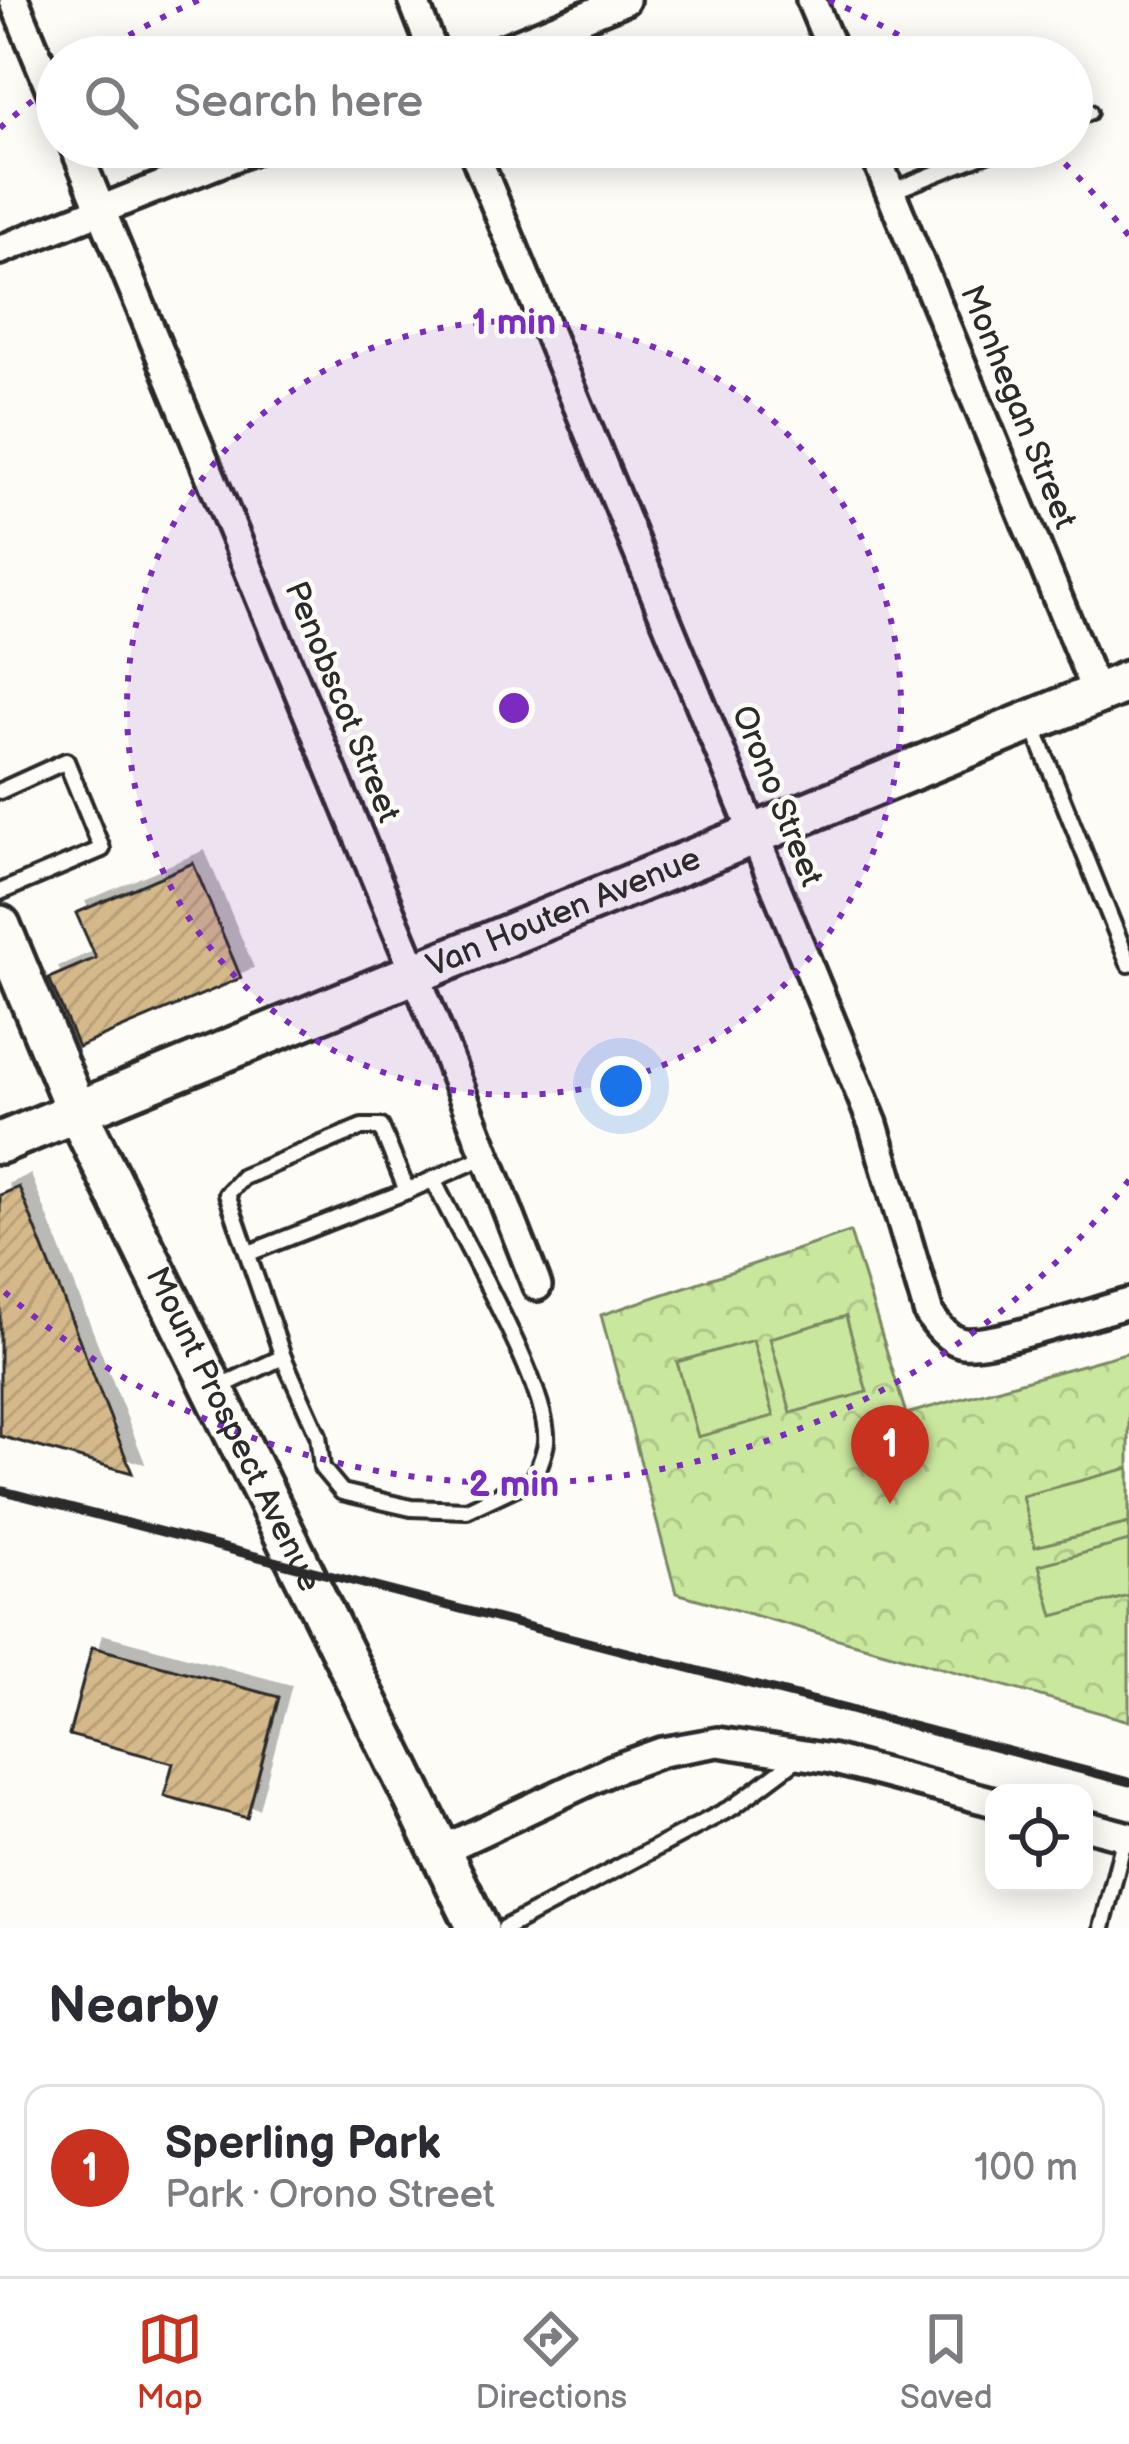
<!DOCTYPE html>
<html lang="en">
<head>
<meta charset="utf-8">
<style>
  :root { --surface:#fff; --page:#f7f7f7; --text:#2b2b33; --muted:#7c7c81; --line:#e1e1e2; --accent:#c8321e }
  body { margin:0; font-family:"Balsamiq Sans",sans-serif; background:var(--page); color:var(--text) }
  .controls { position:absolute; right:36px; bottom:36px; display:grid; overflow:hidden; border-radius:24px; box-shadow:0 6px 30px #0003 }
  .controls button { width:108px; height:108px; display:grid; place-items:center; padding:0; border:0; border-bottom:3px solid var(--line); background:var(--surface); color:var(--text); font:60px sans-serif }
  .you { position:absolute; left:621px; top:1086px; width:42px; height:42px; margin:-30px; border:9px solid #fff; border-radius:50%; background:#1a73e8; box-shadow:0 0 0 18px #1a73e833 }
  .badge { display:grid; place-items:center; width:78px; height:78px; border-radius:50%; background:var(--accent); color:#fff; font-size:39px; font-weight:700 }
  .pin { position:absolute; translate:-50% -99px; filter:drop-shadow(0 3px 6px #0008) }
  .pin::after { content:''; position:absolute; top:63px; width:42px; height:36px; background:inherit; clip-path:polygon(0 0,100% 0,50% 100%) }
  .list { margin:0; padding:0; list-style:none }
  h2 { display:flex; justify-content:space-between; align-items:center; height:156px; margin:0; padding:0 48px; font-size:51px }
  h2 small { font-size:39px; font-weight:400; color:var(--muted) }
  .list li { display:grid; grid-template-columns:78px 1fr auto; gap:36px; align-items:center; box-sizing:border-box; height:168px; margin:0 24px 24px; padding:0 24px; border:3px solid var(--line); border-radius:24px }
  .list b { display:block; font-size:45px; white-space:nowrap }
  .list p { margin:0; font-size:39px; white-space:nowrap; color:var(--muted) }
  .list em { font-size:39px; font-style:normal; color:var(--muted) }
  .icon { flex:none; width:66px; height:66px; fill:none; stroke:currentColor; stroke-width:2; stroke-linecap:round; stroke-linejoin:round }
  .map { position:relative; flex:none; width:1129px; height:1928px; overflow:hidden }
  .search { position:absolute; background:var(--surface); box-shadow:0 6px 30px #0003; left:36px; right:36px; top:36px; height:132px; display:flex; align-items:center; gap:30px; box-sizing:border-box; padding:0 42px; border-radius:66px; color:var(--muted); font-size:45px }
  .sheet { height:348px; background:var(--surface) }
  nav { display:flex; justify-content:space-around; align-items:center; box-sizing:border-box; height:168px; border-top:3px solid var(--line); background:var(--surface); font-size:33px; color:var(--muted) }
  nav a { display:grid; justify-items:center; gap:6px }
  nav .on { color:var(--accent) }
  .map>svg:first-child { display:block }
  .park { fill:url(#park-crowns); stroke:#7a8964; stroke-width:3 }
  .pitch { fill:#cae79e; stroke:#7a8964; stroke-width:3 }
  .building { fill:url(#building-hatch); stroke:#2b2b2b; stroke-width:3; filter:url(#shadow) }
  .lines { fill:none; stroke-linecap:round; stroke-linejoin:round }
  .lane-casing { stroke:#2b2b2b; stroke-width:22 }
  .street-casing { stroke:#2b2b2b; stroke-width:36 }
  .secondary-casing { stroke:#2b2b2b; stroke-width:48 }
  .lane { stroke:#fdfcf7; stroke-width:14 }
  .street { stroke:#fdfcf7; stroke-width:27 }
  .secondary { stroke:#fdfcf7; stroke-width:39 }
  .rail { stroke:#2b2b2b; stroke-width:9 }
  .ring { fill:none; stroke:#7b2cbf; stroke-width:6; stroke-dasharray:6 12 }
  .labels { text-anchor:middle; dominant-baseline:central; stroke-width:9; stroke-linejoin:round; paint-order:stroke }
  .street-label { font-size:33px; fill:#2b2b2b; stroke:#fdfcf7 }
  .centre { fill:#7b2cbf; stroke:#fdfcf7; stroke-width:6 }
  .ring-label { font-size:36px; text-anchor:middle; font-weight:bold; fill:#7b2cbf; stroke:#fdfcf7; stroke-width:9; stroke-linejoin:round; paint-order:stroke }
</style>
</head>
<body>
<div class="map">
<svg width="1129" height="1928" viewBox="0 0 1129 1928">
  <defs>
    <pattern id="park-crowns" width="20" height="18" patternUnits="userSpaceOnUse" patternTransform="scale(3)"><rect width="20" height="18" fill="#cae79e"/><path d="M2 6a3 3 0 1 1 6 0M12 15a3 3 0 1 1 6 0" fill="none" stroke="#aec688"/></pattern>
    <pattern id="building-hatch" width="6" height="6" patternUnits="userSpaceOnUse" patternTransform="scale(3)"><rect width="6" height="6" fill="#d5b98a"/><path d="M-1 1l2-2M0 6l6-6M5 7l2-2" fill="none" stroke="#b79f77"/></pattern>
    <filter id="shadow"><feDropShadow dx="11" dy="-11" stdDeviation="0" flood-color="#0004"/></filter>
  </defs>
  <rect width="100%" height="100%" fill="#fdfcf7"/>
  <filter id="ink" filterUnits="userSpaceOnUse"><feTurbulence type="fractalNoise" baseFrequency=".00833" numOctaves="2"/><feDisplacementMap in="SourceGraphic" scale="24" xChannelSelector="R" yChannelSelector="G"/><feConvolveMatrix kernelMatrix="1 2 1 2 8 2 1 2 1" color-interpolation-filters="sRGB"/></filter>
  <g filter="url(#ink)">
    <polygon class="park" points="850,1232 906,1414 1129,1352 1129,1721 676,1593 601,1315"/>
    <g class="pitch">
      <polygon points="846,1316 867,1392 791,1413 770,1338"/>
      <polygon points="753,1340 774,1416 698,1437 677,1362"/>
      <polygon points="1129,1468 1129,1523 1035,1547 1022,1496"/>
      <polygon points="1129,1541 1129,1596 1053,1616 1039,1565"/>
    </g>
    <g class="building">
      <polygon points="193,863 241,978 78,1047 49,978 96,958 76,913"/>
      <polygon points="19,1187 132,1473 0,1436 0,1195"/>
      <polygon points="92,1647 279,1697 247,1818 164,1796 173,1763 69,1735"/>
    </g>
    <g class="lines">
      <defs>
        <g id="lane">
          <polyline points="1072,119 1089,112"/>
          <polyline points="890,192 1002,147"/>
          <polyline points="1033,726 1129,964"/>
          <polyline points="0,791 66,761 102,849 0,892"/>
          <polyline points="249,1253 407,1191 486,1156"/>
          <path d="M 283,1357 L 318,1435 L 322,1468 L 342,1492 L 411,1508 L 467,1510 L 535,1478 C 538,1467 545,1454 546,1442 C 551,1389 458,1234 433,1179"/>
          <polyline points="217,1388 283,1357 227,1194 243,1177 362,1127 381,1127 407,1191"/>
          <polyline points="505,1928 733,1807 801,1756"/>
          <polyline points="1102,1928 1125,1836"/>
        </g>
        <g id="street">
          <polyline points="14,0 57,104"/>
          <polyline points="413,0 435,57"/>
          <polyline points="811,0 835,57"/>
          <polyline points="485,57 625,0"/>
          <polyline points="75,147 415,973 537,1286"/>
          <path d="M 472,147 L 873,1124 L 929,1314 C 937,1326 949,1341 964,1343 C 994,1346 1095,1312 1129,1303"/>
          <polyline points="872,147 1097,694"/>
          <polyline points="0,250 259,147"/>
          <polyline points="1084,1825 1129,1837"/>
          <polyline points="440,1851 612,1770 662,1752 718,1742 831,1759 994,1802"/>
        </g>
        <g id="secondary">
          <path id="s1" d="M 0,926 L 77,1112 L 478,1928"/>
          <path id="s2" d="M 0,1143 L 1129,681"/>
        </g>
      </defs>
      <use href="#lane" class="lane-casing"/>
      <use href="#street" class="street-casing"/>
      <use href="#secondary" class="secondary-casing"/>
      <use href="#lane" class="lane"/>
      <use href="#street" class="street"/>
      <use href="#secondary" class="secondary"/>
      <polyline class="rail" points="0,1490 1129,1782"/>
    </g>
  </g>
  <circle cx="514" cy="708" r="387" fill="#7b2cbf" fill-opacity=".12"/>
  <g class="ring">
    <circle cx="514" cy="708" r="387"/>
    <path d="M1129 1180A775 775 0 0 1 0 1288M0 128A775 775 0 0 1 53 85M98 54A775 775 0 0 1 199 0M829 0A775 775 0 0 1 930 54M1052 151A775 775 0 0 1 1129 236"/>
  </g>
  <g class="labels">
    <g class="street-label">
      <text transform="translate(1018 407) rotate(68)">Monhegan Street</text>
      <text transform="translate(342 702) rotate(68)">Penobscot Street</text>
      <text transform="translate(777 796) rotate(68)">Orono Street</text>
      <text stroke="none"><textPath href="#s2" startOffset="609">Van Houten Avenue</textPath></text>
      <text stroke="none"><textPath href="#s1" startOffset="555">Mount Prospect Avenue</textPath></text>
    </g>
  </g>
  <circle cx="514" cy="708" r="18" class="centre"/>
  <g class="ring-label">
    <text x="514" y="334">1 min</text>
    <text x="514" y="1496">2 min</text>
  </g>
</svg>
<div class="controls">
<button><svg class="icon" aria-label="locate" viewBox="0 0 24 24"><circle cx="12" cy="12" r="6"/><path d="M12 2v4M12 18v4M2 12h4M18 12h4"/></svg></button>
</div>
<div class="you"></div>
<div class="pin badge" style="left:890px;top:1504px">1</div>
<div class="search"><svg class="icon" aria-label="search" viewBox="0 0 24 24"><circle cx="10" cy="10" r="6"/><path d="M15 15l6 6"/></svg>Search here</div>
</div>
<section class="sheet">
<h2>Nearby<small></small></h2>
<ul class="list">
<li><span class="badge">1</span><div><b>Sperling Park</b><p>Park · Orono Street</p></div><em>100 m</em></li>
</ul>
</section>
<nav>
<a class="on"><svg class="icon" aria-label="map" viewBox="0 0 24 24"><path d="M3 6l6-2 6 2 6-2v14l-6 2-6-2-6 2zM9 4v14M15 6v14"/></svg>Map</a>
<a><svg class="icon" aria-label="directions" viewBox="0 0 24 24"><path d="M12 3l9 9-9 9-9-9zM9 14v-3h6M13 9l2 2-2 2"/></svg>Directions</a>
<a><svg class="icon" aria-label="saved" viewBox="0 0 24 24"><path d="M7 4h10v16l-5-4-5 4z"/></svg>Saved</a>
</nav>
</body>
</html>
